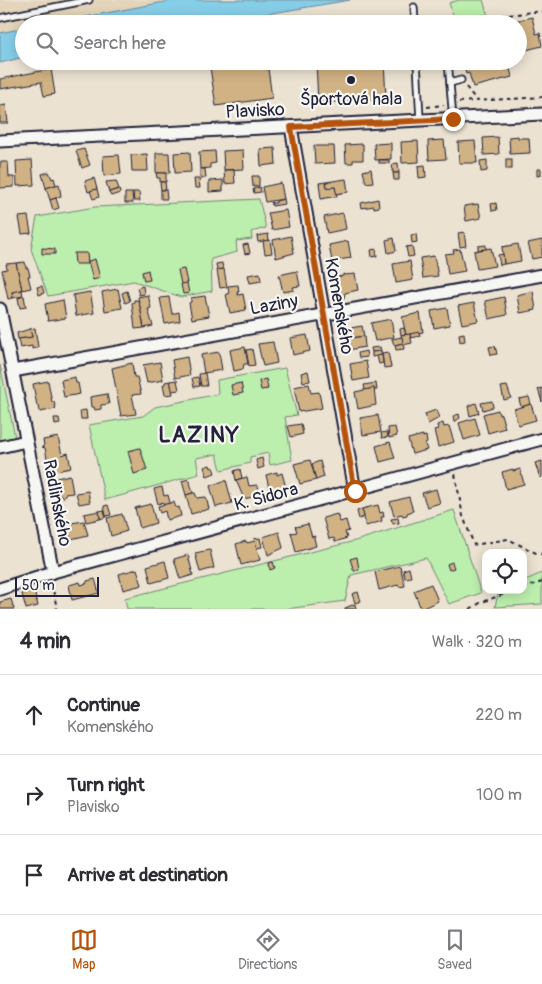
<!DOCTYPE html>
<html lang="en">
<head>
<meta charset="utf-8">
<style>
  :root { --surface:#fff; --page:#f2f2f3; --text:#2b2b33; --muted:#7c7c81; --line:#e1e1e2; --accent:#b45309 }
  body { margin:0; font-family:Pangolin,sans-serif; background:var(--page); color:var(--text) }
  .controls { position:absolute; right:15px; bottom:15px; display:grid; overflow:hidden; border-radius:10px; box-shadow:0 2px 12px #0003 }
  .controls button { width:45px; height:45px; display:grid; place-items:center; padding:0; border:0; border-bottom:1px solid var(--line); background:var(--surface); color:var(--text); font:25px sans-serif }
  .scale { position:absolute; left:15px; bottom:12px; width:84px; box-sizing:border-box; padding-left:5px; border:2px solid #22223b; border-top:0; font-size:14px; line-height:18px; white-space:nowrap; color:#22223b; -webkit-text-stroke:4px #f6f6f2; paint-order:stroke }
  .stop { position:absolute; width:15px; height:15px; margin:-11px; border:4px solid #b45309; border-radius:50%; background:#fff }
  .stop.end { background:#b45309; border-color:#fff; box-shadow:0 1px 5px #0008 }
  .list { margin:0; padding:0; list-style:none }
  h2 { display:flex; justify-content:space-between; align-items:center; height:65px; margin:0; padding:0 20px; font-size:21px }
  h2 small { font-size:16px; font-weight:400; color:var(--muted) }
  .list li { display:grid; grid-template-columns:32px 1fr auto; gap:15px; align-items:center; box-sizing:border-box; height:80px; padding:0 20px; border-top:1px solid var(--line) }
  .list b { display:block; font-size:19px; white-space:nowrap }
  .list p { margin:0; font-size:16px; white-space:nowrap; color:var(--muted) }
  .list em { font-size:16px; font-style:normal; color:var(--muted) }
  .icon { flex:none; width:28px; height:28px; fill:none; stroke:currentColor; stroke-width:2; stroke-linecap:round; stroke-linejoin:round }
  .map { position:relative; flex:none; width:542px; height:609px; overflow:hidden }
  .search { position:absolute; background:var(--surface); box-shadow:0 2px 12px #0003; left:15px; right:15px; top:15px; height:55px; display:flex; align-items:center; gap:12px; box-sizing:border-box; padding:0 18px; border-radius:28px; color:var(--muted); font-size:19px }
  .sheet { height:305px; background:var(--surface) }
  nav { display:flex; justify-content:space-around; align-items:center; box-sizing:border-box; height:70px; border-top:1px solid var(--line); background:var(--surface); font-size:14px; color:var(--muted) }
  nav a { display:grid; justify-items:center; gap:2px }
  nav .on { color:var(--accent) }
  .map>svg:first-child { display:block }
  .built { fill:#e3d4ba }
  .green { fill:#bceead; stroke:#6f8874 }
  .water { fill:#86cee7; stroke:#5e89a2 }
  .building { fill:#d1b284; stroke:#22223b }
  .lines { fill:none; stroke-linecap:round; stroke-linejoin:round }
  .lane-casing { stroke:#22223b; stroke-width:9 }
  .street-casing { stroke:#22223b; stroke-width:15 }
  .path { stroke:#22223b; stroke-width:2; stroke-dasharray:4 4; stroke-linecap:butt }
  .lane { stroke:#f6f6f2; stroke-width:5.5 }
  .street { stroke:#f6f6f2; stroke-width:11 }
  .route { stroke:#b45309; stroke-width:6 }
  .poi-dot { fill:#22223b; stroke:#f6f6f2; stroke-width:2 }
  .labels { text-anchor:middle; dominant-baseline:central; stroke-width:4.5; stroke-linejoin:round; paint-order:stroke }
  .poi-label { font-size:18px; fill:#22223b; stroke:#f6f6f2 }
  .street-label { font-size:18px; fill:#22223b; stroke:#f6f6f2 }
  .district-label { font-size:22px; font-weight:bold; letter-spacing:1px; fill:#22223b; stroke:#f6f6f2 }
</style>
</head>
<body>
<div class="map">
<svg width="542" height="609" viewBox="0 0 542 609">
  <rect width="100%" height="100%" fill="#ebe2d1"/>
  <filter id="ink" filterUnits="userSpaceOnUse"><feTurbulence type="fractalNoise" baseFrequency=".02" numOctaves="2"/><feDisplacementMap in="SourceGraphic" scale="10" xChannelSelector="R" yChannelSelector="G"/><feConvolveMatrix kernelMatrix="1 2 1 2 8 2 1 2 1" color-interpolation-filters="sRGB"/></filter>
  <g filter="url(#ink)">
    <polygon class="built" points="0,0 175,0 48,24 24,24 24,28 0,33"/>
    <g class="green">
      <polygon points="459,0 483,0 489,19 475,24 456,24 449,3"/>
      <polygon points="259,199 266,228 251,232 252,239 236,241 237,252 211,259 212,291 181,297 134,281 48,296 31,249 37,217 95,207"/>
      <polygon points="0,365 15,437 0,440"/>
      <polygon points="285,368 297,415 285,417 292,460 270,465 268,453 250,457 250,463 221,470 217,454 196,458 199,474 105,500 89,425 143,416 155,407 218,394 217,380"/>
      <polygon points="454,510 481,593 449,604 426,558 351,575 345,601 286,609 127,609 125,598 355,541"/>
      <polygon points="542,573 542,604 495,607 499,590 523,590 523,581"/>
    </g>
    <g class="water">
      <polygon points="175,0 350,0 207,24 48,24"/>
      <polygon points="24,28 24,57 0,63 0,33"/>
    </g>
    <g class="building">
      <polygon points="532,17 536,34 540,33 542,46 518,52 518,24 501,24"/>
      <polygon points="209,61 267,61 272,98 216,106"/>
      <polygon points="316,61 384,61 386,99 318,103"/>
      <polygon points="463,61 505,61 506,66 509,65 512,77 473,87 469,73 466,74"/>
      <polygon points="51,69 55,94 44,96 41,82 0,89 0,79"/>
      <polygon points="6,105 8,123 0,123 0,106"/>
      <polygon points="518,136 518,138 529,138 530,153 510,154 509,137"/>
      <polygon points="498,137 499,154 484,155 483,138"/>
      <polygon points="444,140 446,159 429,160 428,141"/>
      <polygon points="418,141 419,162 402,163 401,142"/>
      <polygon points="475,141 477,163 459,163 458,142"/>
      <polygon points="391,143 391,159 375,160 374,144"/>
      <polygon points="363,144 363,160 353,160 353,163 346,163 345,145"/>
      <polygon points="314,146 334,146 335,163 315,164"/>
      <polygon points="275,148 276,164 261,166 260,149"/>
      <polygon points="84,149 90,165 82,168 76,151"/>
      <polygon points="243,150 244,169 224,170 223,151"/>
      <polygon points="215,151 216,163 210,164 210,168 200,169 199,152"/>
      <polygon points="190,152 191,172 175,173 174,153"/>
      <polygon points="156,153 169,153 170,173 156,173"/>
      <polygon points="147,154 148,171 132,171 131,155"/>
      <polygon points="119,155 121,174 104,176 103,156"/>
      <rect x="506" y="159" width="6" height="10"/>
      <polygon points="32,160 34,185 17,186 16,161"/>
      <rect x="379" y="160" width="10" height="3"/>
      <polygon points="487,160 487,171 481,172 480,161"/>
      <polygon points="0,162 8,162 9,177 14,177 14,187 0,188"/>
      <polygon points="398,163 399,173 393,173 392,164"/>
      <polygon points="425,165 426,177 419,178 418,166"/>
      <polygon points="200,169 205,169 206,178 200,178"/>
      <polygon points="371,169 373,182 366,183 363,171"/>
      <polygon points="537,169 541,169 541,175 537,176"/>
      <polygon points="224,170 234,170 235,183 225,184"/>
      <polygon points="49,172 52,179 54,178 56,185 46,188 42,174"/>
      <polygon points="156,173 166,173 166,182 160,182 160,178 157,178"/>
      <polygon points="393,173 399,173 399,180 394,180"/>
      <polygon points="252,176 259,176 259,186 253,187"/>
      <polygon points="94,178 97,189 88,192 85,181"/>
      <polygon points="194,179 199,179 200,188 195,188"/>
      <polygon points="346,179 348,192 336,194 335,187 327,188 326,182"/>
      <polygon points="223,180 223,191 209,192 209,181"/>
      <polygon points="116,181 119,189 109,192 106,182"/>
      <polygon points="160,182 165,182 166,190 161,190"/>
      <polygon points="326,182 327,188 335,187 337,196 321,199 319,183"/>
      <polygon points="281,183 284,199 265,202 262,187"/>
      <polygon points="59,184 61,196 50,200 46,188"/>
      <polygon points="260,187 261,192 254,193 253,189"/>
      <polygon points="97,189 99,197 93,199 90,191"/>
      <polygon points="119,189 120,193 111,196 109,192"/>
      <polygon points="161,190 166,190 167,199 161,199"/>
      <polygon points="133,192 139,192 140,201 134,201"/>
      <polygon points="125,193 132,193 133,203 125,203"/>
      <polygon points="56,198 59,208 53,210 50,200"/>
      <polygon points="284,199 285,204 272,206 271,202 272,203 276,203 276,201"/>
      <polygon points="378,199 379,207 374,208 374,206 362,208 361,203"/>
      <polygon points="496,203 497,210 492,211 491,204"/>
      <polygon points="478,204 481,218 466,221 464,206"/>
      <polygon points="286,210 289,227 272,230 268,213"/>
      <polygon points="343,213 346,229 327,233 324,217"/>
      <polygon points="28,216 31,233 22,234 19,217"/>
      <polygon points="464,232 466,246 460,247 458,233"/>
      <polygon points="268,234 269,240 258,242 257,236"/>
      <polygon points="416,234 417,242 412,243 411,235"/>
      <polygon points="291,236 294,253 276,258 273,240"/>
      <polygon points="394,238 396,251 388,253 386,240"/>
      <polygon points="270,240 272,253 265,254 263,241"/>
      <polygon points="542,240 542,257 532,259 528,243"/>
      <polygon points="348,241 351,258 332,261 329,245"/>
      <polygon points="248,244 250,253 245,254 243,245"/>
      <polygon points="518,244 521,261 504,264 502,247"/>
      <polygon points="486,245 486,249 478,250 478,246"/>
      <polygon points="412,246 414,256 408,257 406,247"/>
      <polygon points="42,248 55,249 55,254 42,254"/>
      <polygon points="491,248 495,266 477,269 474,251"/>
      <polygon points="376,249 377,256 372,257 371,250"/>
      <polygon points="460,249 465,271 448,274 445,254 454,253 453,250"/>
      <polygon points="74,253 87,253 88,264 75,264"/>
      <polygon points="503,254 504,264 500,265 498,255"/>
      <polygon points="434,256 438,276 423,278 420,258"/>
      <polygon points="95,259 100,278 93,280 88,261"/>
      <polygon points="410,261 413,280 396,283 393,264"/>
      <polygon points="25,262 26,268 28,268 30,276 28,276 31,288 22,290 16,263"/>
      <polygon points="16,263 22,290 12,292 13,298 8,299 2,270 7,269 6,264"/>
      <polygon points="222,263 223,269 217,270 216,264"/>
      <polygon points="184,269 187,283 181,284 178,270"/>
      <polygon points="224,269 227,287 220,288 217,270"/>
      <polygon points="148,270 150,280 144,281 142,272"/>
      <polygon points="297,271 300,286 293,287 294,290 283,292 279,275"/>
      <polygon points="260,273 261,281 250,283 248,275"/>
      <polygon points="343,274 345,275 355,274 358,290 345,293 344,298 336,299 334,292 337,292 336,285 333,286 332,278 343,276"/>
      <polygon points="187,283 189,293 183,294 181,284"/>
      <polygon points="238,285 239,292 237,292 238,295 243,294 246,310 230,313 226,294 229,294 228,286"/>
      <polygon points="42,286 44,293 39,295 37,287"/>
      <polygon points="143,286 144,294 139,295 137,288"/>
      <polygon points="118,289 122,308 105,311 102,292"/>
      <polygon points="22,290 23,296 13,298 12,292"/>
      <polygon points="127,291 130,301 125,303 122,293"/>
      <polygon points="533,291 536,310 520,313 517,295"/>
      <polygon points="90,292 94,313 76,316 73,295"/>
      <polygon points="148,295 151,308 148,309 153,326 144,328 138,297"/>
      <polygon points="24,296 26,307 20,308 18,298"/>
      <polygon points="205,296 209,316 192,319 189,303 191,302 191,298"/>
      <polygon points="169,297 172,314 179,312 180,321 165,324 160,298"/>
      <polygon points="504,297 507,315 489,319 485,301"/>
      <polygon points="63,300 66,318 48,321 45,304"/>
      <polygon points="134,300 137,300 139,302 144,328 135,329 132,303 134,302"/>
      <polygon points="474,303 478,321 462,324 458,306"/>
      <polygon points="447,308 450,325 434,328 431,311"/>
      <polygon points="420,313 423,332 406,335 402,317"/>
      <polygon points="391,319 394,337 375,341 371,323"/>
      <polygon points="362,326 364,336 346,339 344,329"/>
      <polygon points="35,328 38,347 32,349 32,346 20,348 18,339 32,337 30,329"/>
      <polygon points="404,328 406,335 401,335 400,329"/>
      <polygon points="30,329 32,337 18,339 17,333"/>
      <polygon points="419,332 420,336 411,338 410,334"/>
      <polygon points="464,333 465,341 460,342 459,334"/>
      <polygon points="410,334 412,343 403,345 401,335"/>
      <polygon points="307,335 310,351 293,355 290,338"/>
      <polygon points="364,336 365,347 348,350 346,339"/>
      <polygon points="402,337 403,343 394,345 392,339"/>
      <polygon points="273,342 277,363 263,366 258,344"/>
      <polygon points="403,343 404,349 396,350 395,345"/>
      <polygon points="495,346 497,354 491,355 489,347"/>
      <polygon points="245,347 248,364 244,364 243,369 234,371 230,350"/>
      <polygon points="380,347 381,351 372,352 371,348"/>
      <polygon points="252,349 255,365 249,366 246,350"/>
      <polygon points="366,351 367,357 359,358 358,353"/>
      <polygon points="381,351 382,355 372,357 372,352"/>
      <polygon points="219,352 222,370 204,373 201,355"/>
      <polygon points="388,352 391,367 384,368 382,353"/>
      <polygon points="382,355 383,363 379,364 377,356"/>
      <polygon points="187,357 190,375 175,378 172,360"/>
      <polygon points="366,361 369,378 353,381 350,364"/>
      <polygon points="160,362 163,380 147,383 143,365"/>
      <polygon points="132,363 134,377 137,377 141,394 132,395 136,414 121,416 112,368"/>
      <polygon points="308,371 310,381 303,382 301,373"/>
      <polygon points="205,373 207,386 201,386 199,374"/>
      <polygon points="75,377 76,383 78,383 80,394 64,397 61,380"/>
      <polygon points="198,377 200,386 194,387 192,378"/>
      <polygon points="266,379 268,389 261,390 259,381"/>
      <polygon points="177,380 179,390 172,391 170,381"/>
      <polygon points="48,381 52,402 54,402 56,409 40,412 39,406 37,406 33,384"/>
      <polygon points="170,381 173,394 165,395 163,385 165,384 165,382"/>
      <polygon points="241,383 243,393 233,395 231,385"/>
      <polygon points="376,383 377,390 374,390 374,388 365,390 364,385"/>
      <polygon points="309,384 311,393 319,392 322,408 299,412 294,387"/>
      <polygon points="507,386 511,398 504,400 501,387"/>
      <polygon points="374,388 376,405 358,409 355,392"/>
      <polygon points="542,388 542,402 538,389"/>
      <polygon points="107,394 109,404 101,405 101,409 95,410 94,407 91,407 90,397"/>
      <polygon points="529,397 531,404 521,407 519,399"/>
      <polygon points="492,401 493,407 483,410 481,403"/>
      <polygon points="476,403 479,413 470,416 468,406"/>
      <polygon points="531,404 536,420 518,425 514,409"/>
      <polygon points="86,410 87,419 81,419 80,411"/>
      <polygon points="436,410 439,418 428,424 425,414"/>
      <polygon points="498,410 499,415 501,414 505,428 488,433 483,414"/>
      <polygon points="459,414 460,418 454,422 453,416"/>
      <polygon points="378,415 381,432 363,435 360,418"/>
      <polygon points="54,418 59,418 60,424 55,425"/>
      <polygon points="475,418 480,435 464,440 459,423"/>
      <polygon points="443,423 444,427 449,426 454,442 438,447 434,430 438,429 437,425"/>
      <polygon points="301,424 303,434 291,437 288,426"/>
      <polygon points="395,427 397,436 389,438 388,428"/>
      <polygon points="387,432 388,437 382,438 381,433"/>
      <polygon points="423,435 423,437 426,436 427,443 425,444 427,450 412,454 408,439"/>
      <polygon points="58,437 62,455 68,453 71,468 50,472 48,462 44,461 47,458 45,448 42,447 44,445 43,440"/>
      <polygon points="390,442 395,458 380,462 376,446"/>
      <polygon points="140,448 147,470 134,474 128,451"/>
      <polygon points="262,458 264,467 258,469 256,460"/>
      <polygon points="310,460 316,480 300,484 294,464"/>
      <polygon points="320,461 324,477 316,480 312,464"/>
      <polygon points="542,461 542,477 540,478 535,463"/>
      <polygon points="210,465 211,468 213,467 215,473 207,476 204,467"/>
      <polygon points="240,469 242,478 236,480 234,471"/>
      <polygon points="513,469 513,471 520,469 524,484 506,489 502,472"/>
      <polygon points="277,472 277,475 282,473 286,488 270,492 266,475"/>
      <polygon points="70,475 73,493 65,494 63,498 60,495 55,496 52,479"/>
      <polygon points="247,477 249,486 257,485 258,486 260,495 244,499 236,480"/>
      <polygon points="189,479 193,493 186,495 182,481"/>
      <polygon points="226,480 232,503 216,507 210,486"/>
      <polygon points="162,487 164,496 168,495 170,503 164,505 163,502 158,504 154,489"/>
      <polygon points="436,489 440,503 427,507 422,493"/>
      <polygon points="88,491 90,502 79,504 76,493"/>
      <polygon points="193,493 195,493 197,498 206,497 209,509 191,514 186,495"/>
      <polygon points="409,497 413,511 407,513 407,515 403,516 402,514 394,516 390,502"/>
      <polygon points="174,502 176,508 179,507 181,516 167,520 165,511 160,513 158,506"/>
      <polygon points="151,504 156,523 140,528 135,508"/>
      <polygon points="108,505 111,515 106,516 104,506"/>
      <polygon points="378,505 380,513 383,512 384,517 381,517 382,521 366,526 362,509"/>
      <polygon points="362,509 364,517 359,519 357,511"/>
      <polygon points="104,510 106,517 100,519 99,511"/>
      <polygon points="99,511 100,519 86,522 84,514"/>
      <polygon points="122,514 127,531 111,536 107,518"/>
      <polygon points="337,514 340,522 346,520 349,531 345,532 347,538 335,542 334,538 329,539 323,518"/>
      <polygon points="398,518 399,523 393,524 391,519"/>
      <polygon points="84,521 88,535 71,539 70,535 68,536 65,524"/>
      <polygon points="308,524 312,537 315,536 314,538 316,546 296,552 291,532 291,533 297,532 295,526 296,527"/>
      <polygon points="279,532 283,548 268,555 263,537"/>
      <polygon points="260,538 262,547 257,548 254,539"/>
      <polygon points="246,541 247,543 255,541 260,560 241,565 236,544"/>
      <polygon points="210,550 214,568 200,572 195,553"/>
      <polygon points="188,555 193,575 180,579 174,559"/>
      <polygon points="357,557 359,570 354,571 350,559"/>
      <polygon points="165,561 169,578 151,583 147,566"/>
      <polygon points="273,562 275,568 270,570 269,563"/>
      <polygon points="452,562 454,568 449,570 447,564"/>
      <polygon points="400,566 405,586 399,587 398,585 379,590 375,572"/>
      <polygon points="409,568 411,577 405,578 403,570"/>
      <polygon points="137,569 142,585 123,590 119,574"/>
      <polygon points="95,579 99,593 72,600 69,585 80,582 81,585 87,583 87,581"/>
      <polygon points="431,584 438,601 421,609 414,591"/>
      <polygon points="34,590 38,606 26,609 22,594"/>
      <polygon points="358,592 361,601 355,603 352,594"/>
      <polygon points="11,599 14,609 0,609 0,602"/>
      <polygon points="355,604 356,609 345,609 345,608"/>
    </g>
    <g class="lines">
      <defs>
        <g id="lane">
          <polyline points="414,7 415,24"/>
          <polyline points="0,18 89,0"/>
          <polyline points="417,61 420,120"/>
          <polyline points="448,61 453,119"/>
          <polyline points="450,83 461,80"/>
        </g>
        <g id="street">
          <polyline points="291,127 355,491"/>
          <polyline points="0,141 542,114"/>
          <polyline points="0,309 53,572"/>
          <polyline points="13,371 542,275"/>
          <polyline points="0,447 26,441"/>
          <polyline points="0,589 53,572 542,439"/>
        </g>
      </defs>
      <use href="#lane" class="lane-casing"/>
      <use href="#street" class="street-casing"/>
      <g class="path">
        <polyline points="501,16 542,11"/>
        <polyline points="426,67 441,66"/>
        <polyline points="466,87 477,101"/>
        <polyline points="459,102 542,97"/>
        <polyline points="427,107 444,105"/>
        <polyline points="455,474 463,516 474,545 508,539 536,553 542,554"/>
        <polyline points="52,584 57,609"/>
        <polyline points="523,588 542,582"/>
        <polyline points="470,609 482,602 516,590"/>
      </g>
      <use href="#lane" class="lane"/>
      <use href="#street" class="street"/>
    </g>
  </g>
  <g class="lines" filter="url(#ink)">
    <polyline class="route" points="355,491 291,127 453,119"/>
  </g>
  <circle class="poi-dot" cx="351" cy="80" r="5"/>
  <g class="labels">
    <g class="poi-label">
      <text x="351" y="99">Športová hala</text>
    </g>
    <g class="street-label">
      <text transform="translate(255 111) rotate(-3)">Plavisko</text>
      <text transform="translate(274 305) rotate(-10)">Laziny</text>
      <text transform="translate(339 306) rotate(80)">Komenského</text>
      <text transform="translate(266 497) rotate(-15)">K. Sidora</text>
      <text transform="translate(57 503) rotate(79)">Radlinského</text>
    </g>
    <g class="district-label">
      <text x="199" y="435">LAZINY</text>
    </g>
  </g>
</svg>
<div class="controls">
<button><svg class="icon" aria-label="locate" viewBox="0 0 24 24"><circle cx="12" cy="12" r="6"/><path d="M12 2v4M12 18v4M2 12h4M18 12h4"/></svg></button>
</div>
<div class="scale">50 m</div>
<div class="stop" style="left:355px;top:491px"></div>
<div class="stop end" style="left:453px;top:119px"></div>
<div class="search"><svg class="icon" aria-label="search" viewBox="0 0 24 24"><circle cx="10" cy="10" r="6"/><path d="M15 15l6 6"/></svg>Search here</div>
</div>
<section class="sheet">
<h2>4 min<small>Walk · 320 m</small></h2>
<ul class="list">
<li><svg class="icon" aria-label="ahead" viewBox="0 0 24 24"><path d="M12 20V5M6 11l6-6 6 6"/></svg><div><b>Continue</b><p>Komenského</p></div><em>220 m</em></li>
<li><svg class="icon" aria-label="right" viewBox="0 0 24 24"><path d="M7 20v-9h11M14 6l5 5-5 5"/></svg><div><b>Turn right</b><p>Plavisko</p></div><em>100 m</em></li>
<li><svg class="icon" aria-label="arrive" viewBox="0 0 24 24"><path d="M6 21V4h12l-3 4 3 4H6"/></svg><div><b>Arrive at destination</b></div></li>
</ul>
</section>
<nav>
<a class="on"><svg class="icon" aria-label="map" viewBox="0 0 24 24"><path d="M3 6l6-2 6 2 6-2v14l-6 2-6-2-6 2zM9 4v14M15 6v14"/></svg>Map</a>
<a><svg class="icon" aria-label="directions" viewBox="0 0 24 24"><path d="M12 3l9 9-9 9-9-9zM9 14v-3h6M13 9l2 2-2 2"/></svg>Directions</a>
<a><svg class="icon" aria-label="saved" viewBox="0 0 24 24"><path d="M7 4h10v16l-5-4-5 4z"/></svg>Saved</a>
</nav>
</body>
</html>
